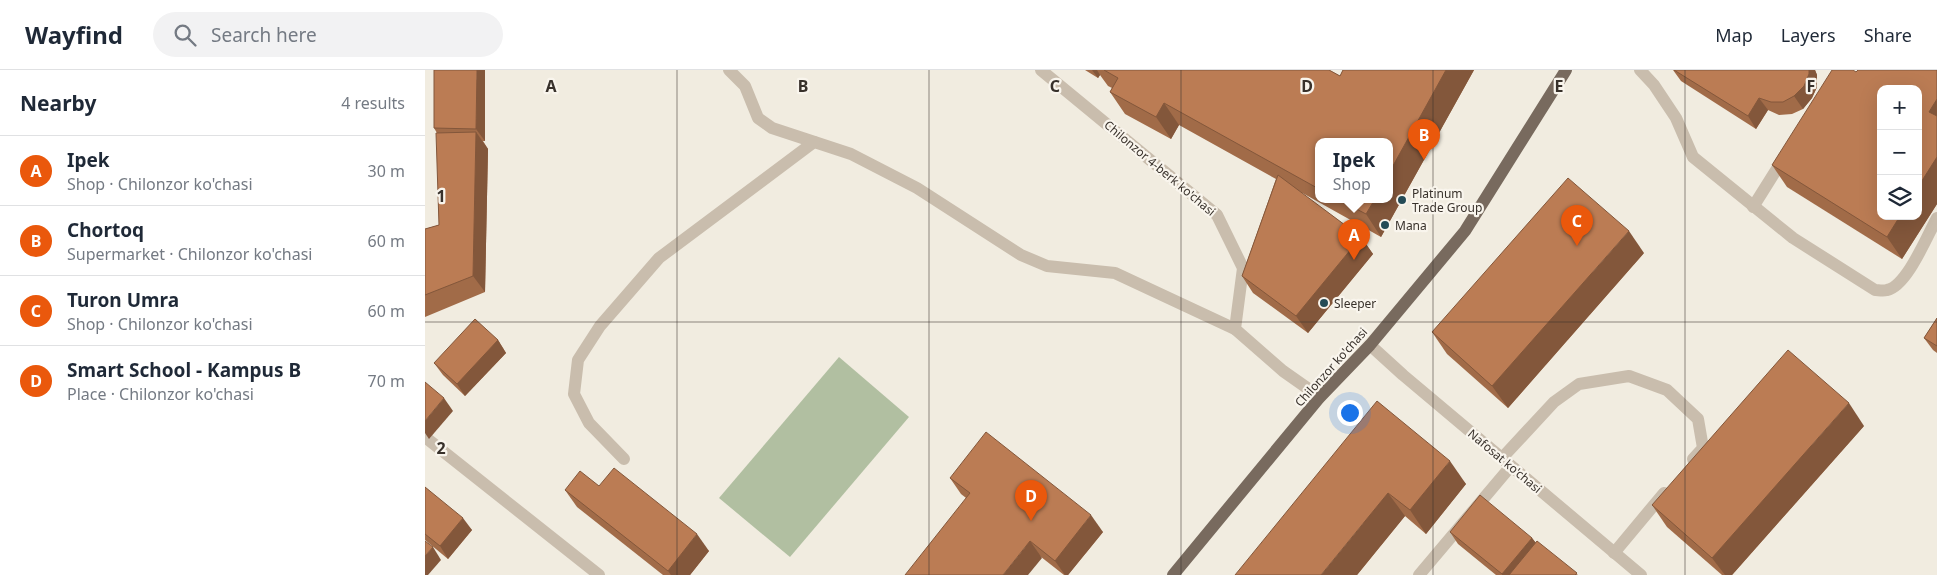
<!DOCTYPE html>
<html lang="en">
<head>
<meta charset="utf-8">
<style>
  :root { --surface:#fff; --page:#f2f2f3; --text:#1f2937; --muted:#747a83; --line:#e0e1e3; --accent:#ea580c }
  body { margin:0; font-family:"Noto Sans",sans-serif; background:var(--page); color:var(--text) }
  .controls { position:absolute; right:15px; top:15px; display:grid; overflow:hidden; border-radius:10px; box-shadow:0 5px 20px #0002 }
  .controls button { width:45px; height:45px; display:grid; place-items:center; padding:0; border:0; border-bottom:1px solid var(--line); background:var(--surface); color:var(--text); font:25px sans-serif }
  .you { position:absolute; left:924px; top:342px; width:18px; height:18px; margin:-12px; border:4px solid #fff; border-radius:50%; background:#1a73e8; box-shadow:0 0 0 8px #1a73e833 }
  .badge { display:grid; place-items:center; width:32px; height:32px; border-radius:50%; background:var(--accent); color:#fff; font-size:16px; font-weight:700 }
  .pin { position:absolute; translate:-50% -41px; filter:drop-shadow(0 1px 2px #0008) }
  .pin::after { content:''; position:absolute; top:26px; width:18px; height:15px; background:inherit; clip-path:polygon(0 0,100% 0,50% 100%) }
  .popup { position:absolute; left:890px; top:68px; width:78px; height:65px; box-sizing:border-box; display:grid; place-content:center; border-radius:10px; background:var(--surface); filter:drop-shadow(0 1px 4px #0005); font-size:16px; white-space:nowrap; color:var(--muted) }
  .popup b { font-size:19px; color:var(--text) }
  .popup::after { content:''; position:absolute; left:50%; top:100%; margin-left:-10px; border:10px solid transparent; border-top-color:var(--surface) }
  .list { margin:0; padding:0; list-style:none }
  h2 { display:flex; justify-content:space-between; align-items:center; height:65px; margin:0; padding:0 20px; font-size:21px }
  h2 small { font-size:16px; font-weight:400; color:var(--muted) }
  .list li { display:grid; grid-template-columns:32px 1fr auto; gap:15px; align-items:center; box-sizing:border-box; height:70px; padding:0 20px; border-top:1px solid var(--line) }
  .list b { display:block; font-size:19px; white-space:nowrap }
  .list p { margin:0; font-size:16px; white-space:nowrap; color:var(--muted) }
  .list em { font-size:16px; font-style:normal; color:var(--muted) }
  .icon { flex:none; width:28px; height:28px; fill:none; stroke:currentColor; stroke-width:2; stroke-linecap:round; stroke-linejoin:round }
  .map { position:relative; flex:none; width:1512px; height:505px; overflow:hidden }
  header { display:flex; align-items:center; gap:30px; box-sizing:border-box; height:70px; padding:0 25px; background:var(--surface); border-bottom:1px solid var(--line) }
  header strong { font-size:24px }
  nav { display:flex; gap:28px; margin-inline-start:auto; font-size:18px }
  .search { width:350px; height:45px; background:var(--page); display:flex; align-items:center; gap:12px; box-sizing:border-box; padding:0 18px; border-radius:28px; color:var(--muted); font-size:19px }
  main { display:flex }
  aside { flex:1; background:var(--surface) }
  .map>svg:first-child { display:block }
  .green { fill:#b1bfa1 }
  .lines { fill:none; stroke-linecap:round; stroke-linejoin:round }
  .minor { stroke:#c9bdad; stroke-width:12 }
  .major { stroke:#786a5e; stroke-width:12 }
  .wall { fill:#a16b48; fill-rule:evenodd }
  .shaded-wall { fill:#83573b }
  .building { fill:#bb7c54; stroke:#83573b }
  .grid { fill:none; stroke:#38312b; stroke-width:1; stroke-opacity:0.55 }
  .poi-dot { fill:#244b56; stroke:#f9f5ed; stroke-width:2 }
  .labels { text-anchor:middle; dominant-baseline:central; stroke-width:4.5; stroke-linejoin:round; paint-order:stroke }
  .street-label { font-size:12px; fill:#38312b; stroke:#f9f5ed }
  .poi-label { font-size:12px; fill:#38312b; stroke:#f9f5ed; text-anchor:start }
  .grid-label { font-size:16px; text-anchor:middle; font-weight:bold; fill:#38312b; stroke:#f9f5ed; stroke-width:4.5; stroke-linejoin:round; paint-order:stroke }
</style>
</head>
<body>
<header>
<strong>Wayfind</strong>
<div class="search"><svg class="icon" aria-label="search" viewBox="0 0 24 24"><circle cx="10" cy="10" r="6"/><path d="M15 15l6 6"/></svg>Search here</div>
<nav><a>Map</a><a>Layers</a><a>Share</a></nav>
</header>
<main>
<aside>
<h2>Nearby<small>4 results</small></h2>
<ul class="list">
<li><span class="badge">A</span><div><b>Ipek</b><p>Shop · Chilonzor ko'chasi</p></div><em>30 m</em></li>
<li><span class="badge">B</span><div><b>Chortoq</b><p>Supermarket · Chilonzor ko'chasi</p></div><em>60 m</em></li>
<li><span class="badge">C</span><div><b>Turon Umra</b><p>Shop · Chilonzor ko'chasi</p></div><em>60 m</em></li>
<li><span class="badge">D</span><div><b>Smart School - Kampus B</b><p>Place · Chilonzor ko'chasi</p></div><em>70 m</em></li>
</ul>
</aside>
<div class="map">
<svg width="1512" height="505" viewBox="0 0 1512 505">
  <rect width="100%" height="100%" fill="#f1ece0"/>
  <polygon class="green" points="414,287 484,347 365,487 294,428"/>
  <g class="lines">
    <g class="minor">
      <polyline points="304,0 320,16 333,48 347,58 426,84 492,118 596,185 622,196 690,203 810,259"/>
      <polyline points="616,0 792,145 818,198 810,259 858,301 895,327"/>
      <path d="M 1215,0 L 1229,15 L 1251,48 L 1268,87 L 1368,168 L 1450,220 C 1453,220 1458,221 1462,220 C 1482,216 1502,166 1512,148"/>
      <polyline points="1328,137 1360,86"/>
      <polyline points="945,275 978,305 1216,505"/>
      <polyline points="0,367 174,505"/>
      <polyline points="1077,388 1129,332 1154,314 1204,306 1242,320 1273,349 1278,378 1268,389"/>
      <polyline points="199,389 164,353 149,324 153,290 175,256 234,188 389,72"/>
      <polyline points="1189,483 1239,423"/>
      <polyline points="994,505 1086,396"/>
    </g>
    <polyline class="major" points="748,505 895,327 945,275 1040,161 1141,0"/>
  </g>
  <g class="wall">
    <polygon points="60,0 60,71 58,71 63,79 60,222 0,247 0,159 14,155 12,63 9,58"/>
    <path d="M 660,0 L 904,0 L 915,6 L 918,0 L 1049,0 L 956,167 L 872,120 L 936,167 L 948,184 L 883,263 L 828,223 L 817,206 L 851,109 L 754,55 L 746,69 L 700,44 L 685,22 L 687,18 L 683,16 L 675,5 L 673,8 ZM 894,71 L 964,129 L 894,129 Z"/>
    <polygon points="1248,0 1390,0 1392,5 1392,17 1387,28 1378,39 1367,44 1354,45 1343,40 1331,59 1256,11"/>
    <polygon points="1512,0 1512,134 1477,189 1362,117 1347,95 1431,2"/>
    <polygon points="1219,183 1083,338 1022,284 1007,262"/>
    <polygon points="1512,248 1512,283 1508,280 1499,268"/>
    <polygon points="73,270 81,283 40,326 18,305 9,293"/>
    <polygon points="952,331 1041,414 1001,464 980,446 932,505"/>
    <polygon points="1439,356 1307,505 1297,505 1242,457 1227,435"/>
    <polygon points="525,408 678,462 643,505 639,505 536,424"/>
    <polygon points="174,416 284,481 265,505 238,505 152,437 140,420"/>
    <polygon points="0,417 47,460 23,489 0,470"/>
    <polygon points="1025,462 1107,468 1111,473 1153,505 1071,505 1033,474"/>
  </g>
  <g class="shaded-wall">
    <polygon points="52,0 60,0 60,71 51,59"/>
    <polygon points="667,0 672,0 675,5 673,8"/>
    <polygon points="1021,0 1049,0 956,167 941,144 950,129 964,129 964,103"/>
    <polygon points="1384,0 1390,0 1392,5 1392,17 1387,28 1378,39 1369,26"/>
    <polygon points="1334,28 1343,40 1331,59 1323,46"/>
    <polygon points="1512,29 1512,53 1504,42"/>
    <polygon points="739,33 754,55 746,69 731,47"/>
    <polygon points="51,62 63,79 60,222 48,206"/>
    <polygon points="1512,87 1512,134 1477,189 1462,167 1475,146 1493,146 1493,117"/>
    <polygon points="1204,161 1219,183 1083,338 1067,316"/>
    <polygon points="936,167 948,184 883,263 871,246"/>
    <polygon points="73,270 81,283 40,326 32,314"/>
    <polygon points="19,328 28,341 4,369 0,363 0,351"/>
    <polygon points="1424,333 1439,356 1307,505 1300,505 1287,488"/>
    <polygon points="1025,391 1041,414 1001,464 985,440"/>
    <polygon points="963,423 980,446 932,505 896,505"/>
    <polygon points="666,445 678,462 643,505 640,505 630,491"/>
    <polygon points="38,448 47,460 23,489 15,476"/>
    <polygon points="272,464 284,481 265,505 246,505 243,501"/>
    <polygon points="1107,468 1116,480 1095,505 1077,505 1077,504"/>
    <polygon points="605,471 617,488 603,505 578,505"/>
    <polygon points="8,477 16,490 3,505 0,505 0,486"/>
  </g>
  <g class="building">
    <polygon points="9,0 52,0 51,59 9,58"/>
    <polygon points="679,0 904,0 915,6 918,0 1021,0 964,103 964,71 894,71 894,119 739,33 731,47 685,22 693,8"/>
    <polygon points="1249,0 1384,0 1384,4 1379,16 1369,26 1358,32 1346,32 1334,28 1323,46"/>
    <polygon points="1407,0 1428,0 1431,2 1433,0 1512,0 1512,29 1504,42 1512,46 1512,87 1493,117 1493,19 1456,19 1456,146 1475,146 1462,167 1347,95"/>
    <polygon points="51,62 48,206 0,225 0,159 14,155 11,63"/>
    <polygon points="853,105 936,167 871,246 817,206"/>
    <polygon points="1143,108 1204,161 1067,316 1007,262"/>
    <polygon points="912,129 950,129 941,144"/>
    <polygon points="1512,248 1512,276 1499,268"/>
    <polygon points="50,249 73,270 32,314 9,293"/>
    <polygon points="1363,280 1424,333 1287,488 1227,435"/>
    <polygon points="0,312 19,328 0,351"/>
    <polygon points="952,331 1025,391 985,440 963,423 896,505 810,505"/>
    <polygon points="561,362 666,445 630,491 605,471 578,505 480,505 545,423 525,408"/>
    <polygon points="189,398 272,464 243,501 140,420 155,401 174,416"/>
    <polygon points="0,417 38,448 15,476 0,464"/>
    <polygon points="1055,425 1107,468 1077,504 1025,462"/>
    <polygon points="0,471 8,477 0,486"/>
    <polygon points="1112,471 1152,503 1150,505 1084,505"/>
  </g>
  <path class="grid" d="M 252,0 L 252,505M 504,0 L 504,505M 756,0 L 756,505M 1008,0 L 1008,505M 1260,0 L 1260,505M 0,252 L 1512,252"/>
  <g class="poi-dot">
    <circle cx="977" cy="130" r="5"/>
    <circle cx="960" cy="155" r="5"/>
    <circle cx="899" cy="233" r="5"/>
  </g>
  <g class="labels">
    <g class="street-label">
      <text transform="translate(735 98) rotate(40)">Chilonzor 4-berk ko'chasi</text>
      <text transform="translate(906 297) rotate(-48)">Chilonzor ko'chasi</text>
      <text transform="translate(1080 391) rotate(40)">Nafosat ko'chasi</text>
    </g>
    <g class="poi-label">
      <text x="987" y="123">Platinum<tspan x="987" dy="14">Trade Group</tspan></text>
      <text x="970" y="155">Mana</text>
      <text x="909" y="233">Sleeper</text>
    </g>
  </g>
  <g class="grid-label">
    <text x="126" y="22">A</text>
    <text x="378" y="22">B</text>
    <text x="630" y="22">C</text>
    <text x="882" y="22">D</text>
    <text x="1134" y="22">E</text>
    <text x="1386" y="22">F</text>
    <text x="16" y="132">1</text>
    <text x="16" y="384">2</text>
  </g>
</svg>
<div class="controls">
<button>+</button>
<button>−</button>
<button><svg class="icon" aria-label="layers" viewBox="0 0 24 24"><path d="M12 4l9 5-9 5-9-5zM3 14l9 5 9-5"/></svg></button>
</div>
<div class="you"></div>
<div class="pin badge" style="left:929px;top:190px">A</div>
<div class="popup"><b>Ipek</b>Shop</div>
<div class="pin badge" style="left:999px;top:90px">B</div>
<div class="pin badge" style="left:1152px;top:176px">C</div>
<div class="pin badge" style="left:606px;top:451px">D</div>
</div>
</main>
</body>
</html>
